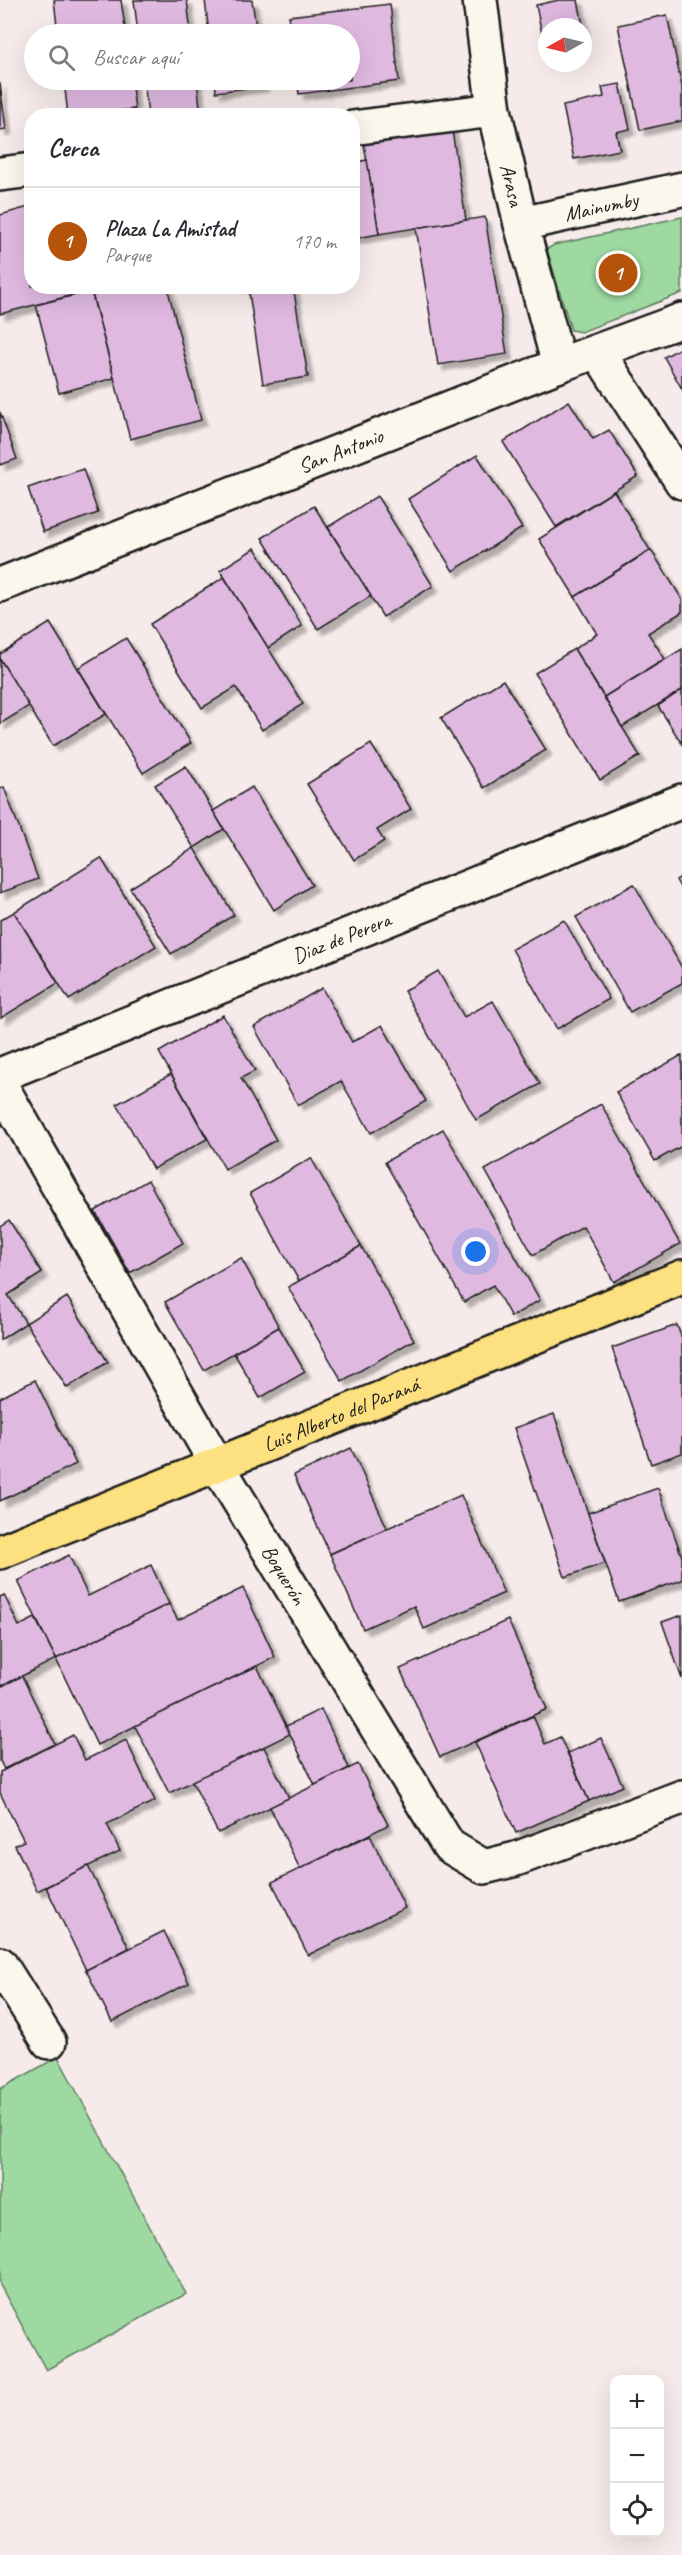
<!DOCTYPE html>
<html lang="es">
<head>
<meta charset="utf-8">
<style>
  :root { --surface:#fff; --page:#f7f7f7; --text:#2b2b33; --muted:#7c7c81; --line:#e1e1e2; --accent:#b45309 }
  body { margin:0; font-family:Caveat,sans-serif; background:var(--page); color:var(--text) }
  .controls { position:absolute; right:18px; bottom:18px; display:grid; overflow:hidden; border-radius:12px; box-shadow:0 6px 24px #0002 }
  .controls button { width:54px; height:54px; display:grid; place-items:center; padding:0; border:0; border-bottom:2px solid var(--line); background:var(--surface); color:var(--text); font:30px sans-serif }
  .compass { position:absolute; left:538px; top:18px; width:54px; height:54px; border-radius:50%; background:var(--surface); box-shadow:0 6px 24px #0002; rotate:262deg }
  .you { position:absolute; left:476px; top:1252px; width:21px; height:21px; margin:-15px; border:4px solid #fff; border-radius:50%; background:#1a73e8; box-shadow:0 0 0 9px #1a73e833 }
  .badge { display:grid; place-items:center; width:39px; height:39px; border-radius:50%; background:var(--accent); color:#fff; font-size:20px; font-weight:700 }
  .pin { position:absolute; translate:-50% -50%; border:3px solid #fff; box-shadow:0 2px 6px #0006 }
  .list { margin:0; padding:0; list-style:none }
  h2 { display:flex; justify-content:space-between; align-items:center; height:78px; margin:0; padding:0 24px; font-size:26px }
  h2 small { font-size:20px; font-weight:400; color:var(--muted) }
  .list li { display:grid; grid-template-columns:39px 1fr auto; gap:18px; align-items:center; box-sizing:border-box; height:108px; padding:0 24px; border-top:2px solid var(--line) }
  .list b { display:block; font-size:22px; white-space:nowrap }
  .list p { margin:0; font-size:20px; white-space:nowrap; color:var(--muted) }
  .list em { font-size:20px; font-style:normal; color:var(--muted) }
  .icon { flex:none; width:33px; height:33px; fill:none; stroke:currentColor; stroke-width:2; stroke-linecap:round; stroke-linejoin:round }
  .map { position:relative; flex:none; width:682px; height:2555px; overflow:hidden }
  .search { position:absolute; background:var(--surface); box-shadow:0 6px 24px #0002; left:24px; top:24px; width:336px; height:66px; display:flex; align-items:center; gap:15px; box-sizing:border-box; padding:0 21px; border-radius:33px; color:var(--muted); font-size:22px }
  .panel { position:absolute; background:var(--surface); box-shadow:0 6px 24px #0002; left:24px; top:108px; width:336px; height:186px; border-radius:24px }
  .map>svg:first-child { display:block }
  .green { fill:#9dd9a1; stroke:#5c7a5e; stroke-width:1.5 }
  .building { fill:#e0b9e1; stroke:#1c1c1c; stroke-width:1.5; filter:url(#shadow) }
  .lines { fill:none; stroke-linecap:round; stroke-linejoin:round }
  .minor-casing { stroke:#1c1c1c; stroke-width:38 }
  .major-casing { stroke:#1c1c1c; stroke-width:38 }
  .minor { stroke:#fbf7ec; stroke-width:33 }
  .major { stroke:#fde080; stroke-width:33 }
  .labels { text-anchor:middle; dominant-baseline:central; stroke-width:4.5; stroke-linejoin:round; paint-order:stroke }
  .street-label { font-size:21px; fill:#1c1c1c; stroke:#fbf7ec }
</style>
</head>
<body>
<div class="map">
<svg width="682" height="2555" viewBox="0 0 682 2555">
  <defs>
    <filter id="shadow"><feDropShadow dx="5.5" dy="5.5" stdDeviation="1.5" flood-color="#0004"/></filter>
  </defs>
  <rect width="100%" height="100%" fill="#f6ebea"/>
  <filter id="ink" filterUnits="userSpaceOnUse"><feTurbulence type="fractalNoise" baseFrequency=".0167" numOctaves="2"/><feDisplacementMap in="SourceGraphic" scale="12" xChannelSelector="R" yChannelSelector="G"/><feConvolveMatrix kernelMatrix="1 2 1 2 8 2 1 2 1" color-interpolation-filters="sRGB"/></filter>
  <g filter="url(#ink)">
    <g class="green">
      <polygon points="682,217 682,293 581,332 571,330 547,249 554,245"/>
      <polygon points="58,2057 186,2294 46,2370 0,2285 0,2089"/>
    </g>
    <g class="building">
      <polygon points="54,0 121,0 126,34 58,34"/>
      <polygon points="134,0 187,0 191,34 138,34"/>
      <polygon points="205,0 252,0 257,34 209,34"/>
      <polygon points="559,0 578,0 584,30 583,27 547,27 547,38 543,39 536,5"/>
      <polygon points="390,4 399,81 299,94 297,80 350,80 350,34 292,34 289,16"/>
      <polygon points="667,15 682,87 682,121 640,130 618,25"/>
      <polygon points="64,80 131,80 135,109 68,116"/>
      <polygon points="144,80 197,80 201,116 148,116"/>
      <polygon points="215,80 262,80 263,86 216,92"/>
      <polygon points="0,83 6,129 0,130"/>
      <polygon points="620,84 630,129 616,132 620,150 574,159 563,106 604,97 602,87"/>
      <polygon points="451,124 466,220 379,234 363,138"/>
      <polygon points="367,160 379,234 352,239 352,163"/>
      <polygon points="32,206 32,286 75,286 77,294 0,314 0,215"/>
      <polygon points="485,217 507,354 438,365 416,228"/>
      <polygon points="90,286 167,286 201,420 130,439"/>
      <polygon points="248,286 293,286 308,377 263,384"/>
      <polygon points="91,291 114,378 59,393 36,305"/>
      <polygon points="682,347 682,389 664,357"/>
      <polygon points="569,401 593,439 609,430 638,476 556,527 503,442"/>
      <polygon points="0,412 17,459 0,465"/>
      <polygon points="477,455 522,528 453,571 408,499"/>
      <polygon points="83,469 98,513 43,532 28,488"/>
      <polygon points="614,491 650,550 575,597 539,539"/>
      <polygon points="377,496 433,586 383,617 328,527"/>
      <polygon points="314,506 371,596 318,629 262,538"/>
      <polygon points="255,548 302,626 268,648 220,570"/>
      <polygon points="651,550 682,599 682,612 648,633 665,659 604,697 574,649 597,634 575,597"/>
      <polygon points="224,577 303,704 262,730 236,687 202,708 150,624"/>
      <polygon points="50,623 106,714 53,746 0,659 0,654"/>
      <polygon points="126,638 191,743 143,773 78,668"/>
      <polygon points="574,649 640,756 600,780 535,673"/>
      <polygon points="682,649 682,690 622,727 604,697"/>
      <polygon points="0,659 29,706 0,724"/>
      <polygon points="503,680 546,750 484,788 441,718"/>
      <polygon points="682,690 682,744 658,706"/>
      <polygon points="371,744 411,809 377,830 384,841 354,860 307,784"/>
      <polygon points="186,766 224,829 194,848 155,785"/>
      <polygon points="4,787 38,879 0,893 0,789"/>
      <polygon points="252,787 312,885 274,910 213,811"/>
      <polygon points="194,848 234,915 171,954 130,888"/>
      <polygon points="101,858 156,946 69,1000 14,912"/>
      <polygon points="682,876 682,891 676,880"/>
      <polygon points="634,884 682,968 682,983 630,1012 576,917"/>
      <polygon points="14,912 58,983 1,1018 0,920"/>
      <polygon points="564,920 609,999 557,1029 512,949"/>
      <polygon points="438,971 464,1017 493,1001 540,1084 476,1120 404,991"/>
      <polygon points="322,988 352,1042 382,1025 426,1101 371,1133 341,1081 298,1105 254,1027"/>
      <polygon points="223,1015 255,1071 241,1078 276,1140 225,1169 159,1052"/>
      <polygon points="682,1055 682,1146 655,1161 616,1092"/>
      <polygon points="171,1074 207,1139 153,1169 117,1104"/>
      <polygon points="601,1104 680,1244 614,1282 583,1226 533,1255 485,1170"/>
      <polygon points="443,1129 540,1300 511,1317 493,1285 464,1302 385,1162"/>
      <polygon points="311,1158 361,1246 299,1281 250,1193"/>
      <polygon points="148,1180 183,1243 130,1273 95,1211"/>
      <polygon points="9,1220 42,1273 8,1295 26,1323 0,1340 0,1226"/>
      <polygon points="361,1246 414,1340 342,1381 288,1287"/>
      <polygon points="241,1258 279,1327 204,1370 165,1302"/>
      <polygon points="67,1297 108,1362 67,1388 26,1323"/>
      <polygon points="677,1325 682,1339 682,1453 651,1464 612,1348"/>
      <polygon points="279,1327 305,1372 260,1398 234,1353"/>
      <polygon points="35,1380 76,1464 0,1501 0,1398"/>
      <polygon points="554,1414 605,1563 565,1577 514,1428"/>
      <polygon points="351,1448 387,1528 330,1554 294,1475"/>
      <polygon points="658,1488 682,1557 682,1580 619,1602 588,1513"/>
      <polygon points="461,1495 504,1593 424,1629 414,1606 363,1629 330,1554"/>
      <polygon points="69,1555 88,1596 151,1565 169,1604 56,1659 18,1581"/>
      <polygon points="243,1588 275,1657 97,1745 56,1659 169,1604 178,1620"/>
      <polygon points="4,1595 19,1626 35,1618 56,1659 0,1687 0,1597"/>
      <polygon points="682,1615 682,1679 662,1622"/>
      <polygon points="508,1620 547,1709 440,1757 400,1669"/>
      <polygon points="257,1666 290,1734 169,1793 135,1726"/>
      <polygon points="22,1676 55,1744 4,1769 0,1761 0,1687"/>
      <polygon points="321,1709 349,1768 315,1785 286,1726"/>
      <polygon points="533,1716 545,1744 560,1737 589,1801 516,1833 475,1742"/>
      <polygon points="73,1735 85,1760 126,1740 155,1801 107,1824 120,1851 37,1891 15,1845 24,1841 0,1793 0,1772"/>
      <polygon points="601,1738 623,1786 589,1801 568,1753"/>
      <polygon points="264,1747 289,1798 218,1833 192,1781"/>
      <polygon points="358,1764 388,1825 300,1869 270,1807"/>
      <polygon points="370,1835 405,1908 308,1955 272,1882"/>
      <polygon points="88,1866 129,1948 86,1970 46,1887"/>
      <polygon points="164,1931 189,1983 112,2022 86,1970"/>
    </g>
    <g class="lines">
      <defs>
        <g id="minor">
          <path id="s1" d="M 480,0 L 494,110 L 521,224 L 559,365"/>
          <polyline points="352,128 494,110"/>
          <polyline points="0,174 32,170"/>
          <path id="s2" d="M 521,224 L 682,189"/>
          <polyline points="598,352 682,482"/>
          <path id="s3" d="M 0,585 L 559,365 L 682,320"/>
          <path id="s4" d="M 0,1075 L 682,801"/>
          <path id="s5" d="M 0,1084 L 216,1463 L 449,1846 L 484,1867 L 516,1859 L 682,1797"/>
          <polyline points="0,1964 49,2042"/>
        </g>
        <g id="major">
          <path id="s6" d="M 0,1552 L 682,1277"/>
        </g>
      </defs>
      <use href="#minor" class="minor-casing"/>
      <use href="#major" class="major-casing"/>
      <use href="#minor" class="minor"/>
      <use href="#major" class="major"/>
    </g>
  </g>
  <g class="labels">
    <g class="street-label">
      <text stroke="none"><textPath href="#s1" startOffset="188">Arasa</textPath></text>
      <text stroke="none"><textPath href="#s2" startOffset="82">Mainumby</textPath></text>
      <text stroke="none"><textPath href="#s3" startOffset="366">San Antonio</textPath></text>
      <text stroke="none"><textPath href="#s4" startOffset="368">Diaz de Perera</textPath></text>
      <text stroke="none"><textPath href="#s6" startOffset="368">Luis Alberto del Paraná</textPath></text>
      <text stroke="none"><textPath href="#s5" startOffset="567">Boquerón</textPath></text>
    </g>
  </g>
</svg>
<div class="controls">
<button>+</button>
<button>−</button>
<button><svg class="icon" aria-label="locate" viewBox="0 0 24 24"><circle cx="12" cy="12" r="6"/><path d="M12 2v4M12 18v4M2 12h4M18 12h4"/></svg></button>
</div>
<svg class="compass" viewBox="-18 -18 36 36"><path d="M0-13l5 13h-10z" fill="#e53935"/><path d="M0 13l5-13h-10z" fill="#7c7c81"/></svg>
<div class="you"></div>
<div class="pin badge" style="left:618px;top:273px">1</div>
<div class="search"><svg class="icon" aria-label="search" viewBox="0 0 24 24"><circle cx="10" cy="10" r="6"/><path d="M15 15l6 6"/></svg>Buscar aquí</div>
<section class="panel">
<h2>Cerca<small></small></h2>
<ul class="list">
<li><span class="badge">1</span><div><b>Plaza La Amistad</b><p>Parque</p></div><em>170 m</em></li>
</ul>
</section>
</div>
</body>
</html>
